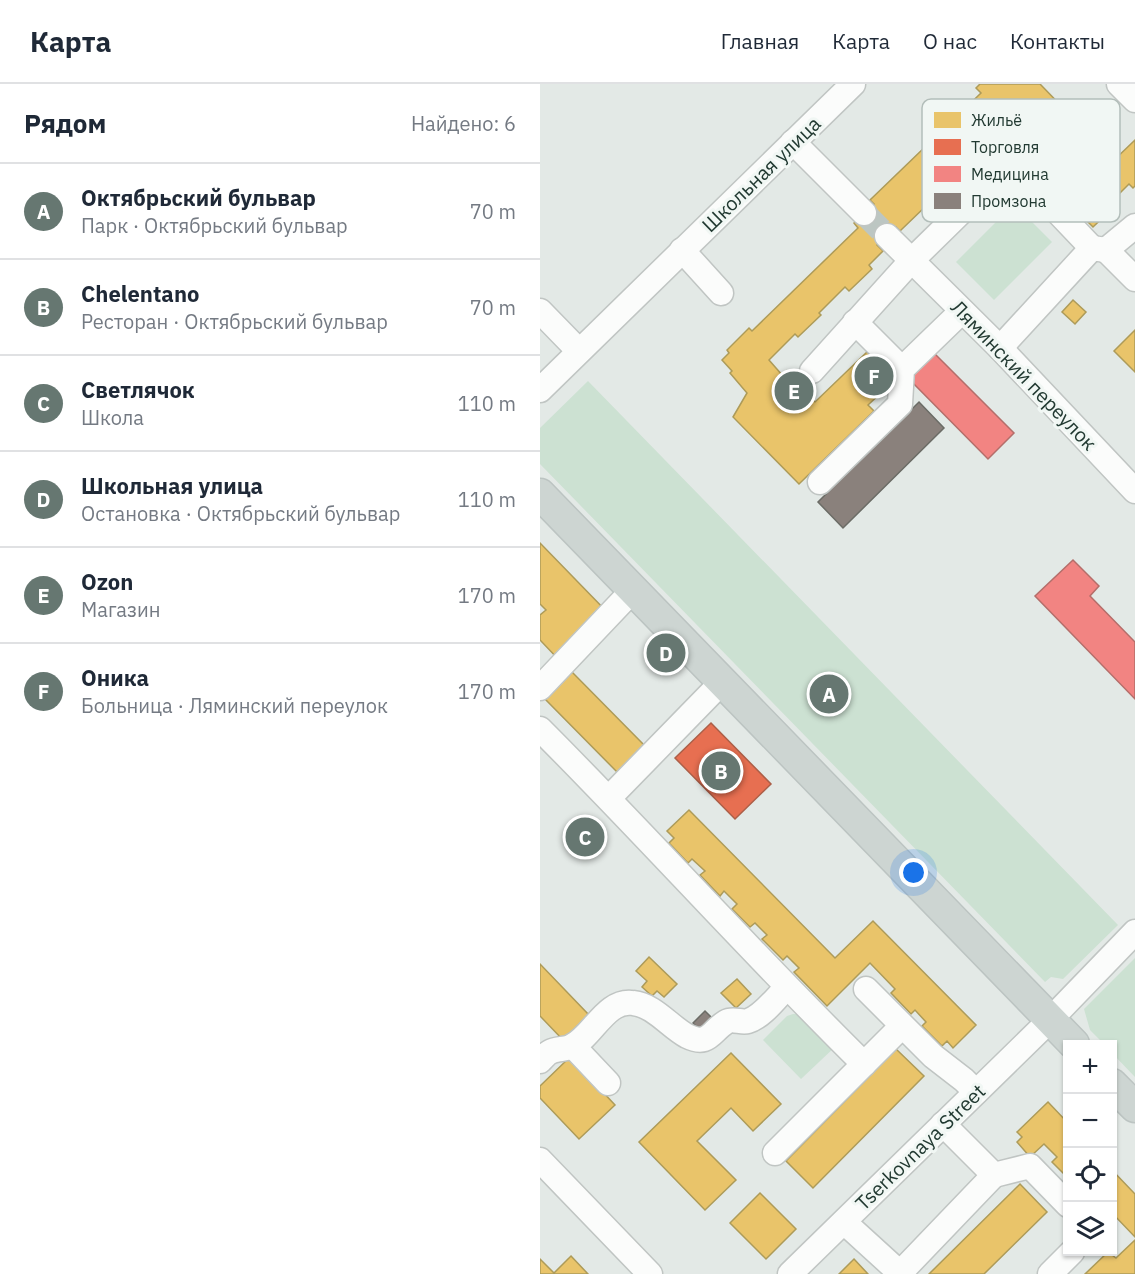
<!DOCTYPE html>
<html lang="ru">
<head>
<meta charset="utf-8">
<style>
  :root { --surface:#fff; --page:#f2f2f3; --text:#1f2937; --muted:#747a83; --line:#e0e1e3; --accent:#667771 }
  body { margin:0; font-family:"IBM Plex Sans",sans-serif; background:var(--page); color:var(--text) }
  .controls { position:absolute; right:18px; bottom:18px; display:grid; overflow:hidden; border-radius:0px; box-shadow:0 2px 4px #0004 }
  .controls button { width:54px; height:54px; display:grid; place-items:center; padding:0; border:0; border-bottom:2px solid var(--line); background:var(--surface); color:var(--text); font:30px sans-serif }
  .you { position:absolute; left:374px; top:789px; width:21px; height:21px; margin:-15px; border:4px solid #fff; border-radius:50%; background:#1a73e8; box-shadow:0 0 0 9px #1a73e833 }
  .badge { display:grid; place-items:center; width:39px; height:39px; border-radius:50%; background:var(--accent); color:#fff; font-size:20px; font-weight:700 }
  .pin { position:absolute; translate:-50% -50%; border:3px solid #fff; box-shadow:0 2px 6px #0006 }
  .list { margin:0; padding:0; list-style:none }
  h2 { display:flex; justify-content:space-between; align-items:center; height:78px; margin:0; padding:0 24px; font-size:26px }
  h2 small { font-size:20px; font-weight:400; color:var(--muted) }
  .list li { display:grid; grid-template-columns:39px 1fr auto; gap:18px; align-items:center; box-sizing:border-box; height:96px; padding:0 24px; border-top:2px solid var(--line) }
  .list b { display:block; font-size:22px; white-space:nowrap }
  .list p { margin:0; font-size:20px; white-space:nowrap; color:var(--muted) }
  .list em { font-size:20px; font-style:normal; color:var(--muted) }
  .icon { flex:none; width:33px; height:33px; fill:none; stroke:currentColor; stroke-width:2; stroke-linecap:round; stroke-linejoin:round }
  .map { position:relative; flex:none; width:595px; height:1190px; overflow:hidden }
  header { display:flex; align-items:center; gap:36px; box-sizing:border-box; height:84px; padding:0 30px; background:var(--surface); border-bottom:2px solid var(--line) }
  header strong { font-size:28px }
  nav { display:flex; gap:33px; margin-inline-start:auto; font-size:21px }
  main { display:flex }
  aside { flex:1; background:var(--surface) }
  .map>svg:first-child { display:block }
  .green { fill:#cce1d2 }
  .homes { fill:#e9c46a; stroke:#ad9b59; stroke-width:1.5 }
  .shops { fill:#e76f51; stroke:#ac5f48; stroke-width:1.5 }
  .health { fill:#f28482; stroke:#b46e6a; stroke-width:1.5 }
  .industry { fill:#8a817c; stroke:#6b6c66; stroke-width:1.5 }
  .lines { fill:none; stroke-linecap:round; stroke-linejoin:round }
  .minor-tunnel { stroke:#bcc6c2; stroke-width:24; stroke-dasharray:24 12; stroke-linecap:butt }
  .minor-casing { stroke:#c0c5c3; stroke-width:27 }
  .major-casing { stroke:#bcc4c2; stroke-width:33 }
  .minor { stroke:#fbfcfb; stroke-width:24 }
  .major { stroke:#cdd5d2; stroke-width:30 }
  .labels { text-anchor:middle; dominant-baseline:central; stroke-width:6; stroke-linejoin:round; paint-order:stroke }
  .street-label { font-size:20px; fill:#223a32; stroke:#f1f7f4 }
  .key { fill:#f1f7f4; stroke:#b3beba; stroke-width:1.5 }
  .key-label { font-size:16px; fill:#223a32 }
</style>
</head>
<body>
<header>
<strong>Карта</strong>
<nav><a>Главная</a><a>Карта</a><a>О нас</a><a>Контакты</a></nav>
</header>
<main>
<aside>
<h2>Рядом<small>Найдено: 6</small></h2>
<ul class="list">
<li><span class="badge">A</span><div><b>Октябрьский бульвар</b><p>Парк · Октябрьский бульвар</p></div><em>70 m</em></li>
<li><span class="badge">B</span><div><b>Chelentano</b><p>Ресторан · Октябрьский бульвар</p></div><em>70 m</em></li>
<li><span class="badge">C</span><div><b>Светлячок</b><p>Школа</p></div><em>110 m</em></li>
<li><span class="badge">D</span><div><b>Школьная улица</b><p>Остановка · Октябрьский бульвар</p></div><em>110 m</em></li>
<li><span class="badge">E</span><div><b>Ozon</b><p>Магазин</p></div><em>170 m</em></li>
<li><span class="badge">F</span><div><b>Оника</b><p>Больница · Ляминский переулок</p></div><em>170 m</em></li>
</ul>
</aside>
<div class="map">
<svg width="595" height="1190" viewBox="0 0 595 1190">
  <rect width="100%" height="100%" fill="#e3e9e6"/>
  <g class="green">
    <polygon points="474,120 512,158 454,216 416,178"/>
    <polygon points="48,297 578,841 523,895 511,893 505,898 0,380 0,344"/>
    <polygon points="595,874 595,993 573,970 572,960 564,960 550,946 544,925"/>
    <polygon points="253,930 262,930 297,961 261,995 223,956 247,932"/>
  </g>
  <g class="homes">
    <polygon points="440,0 500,0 563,65 559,69 570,80 595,56 595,102 593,104 589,100 570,119 574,123 553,143 529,119 549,99 476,23 433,64 435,66 413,88 410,86 398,97 401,100 384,116 388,120 360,147 356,143 337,161 343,167 329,181 332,185 309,207 305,203 279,229 281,231 258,253 255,250 229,276 243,292 247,287 275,318 328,267 356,295 328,321 334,327 259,400 193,333 207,309 190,289 192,287 182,276 189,269 187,266 209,244 212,247 318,144 314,139 334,120 330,116 441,9 436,4"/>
    <polygon points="533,216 546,228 535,240 522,228"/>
    <polygon points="595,246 595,288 574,267"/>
    <polygon points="0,459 68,529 19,576 0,556 0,531 6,526 0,520"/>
    <polygon points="32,588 105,662 78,689 5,615"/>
    <polygon points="149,726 295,874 333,837 436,941 413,964 407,957 402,962 382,942 386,938 375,926 371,930 351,909 355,905 330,879 287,922 254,888 259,884 247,872 243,876 222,855 227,851 215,839 210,843 192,825 197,820 184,807 180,812 160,791 165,787 152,775 148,779 129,759 134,754 127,747"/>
    <polygon points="109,873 137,900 124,913 117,907 112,912 102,903 107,897 96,887"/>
    <polygon points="0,880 49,931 23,956 0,932"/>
    <polygon points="197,895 211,910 196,924 181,909"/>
    <polygon points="356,965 384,992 273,1104 246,1077"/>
    <polygon points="191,969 241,1020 213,1047 191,1024 157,1057 196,1096 165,1126 99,1058"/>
    <polygon points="30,973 75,1021 39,1055 0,1014 0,1002"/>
    <polygon points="508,1018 528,1039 528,1094 512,1078 517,1073 504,1060 490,1073 477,1058 482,1053 477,1048"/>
    <polygon points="572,1086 595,1110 595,1153 572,1129"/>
    <polygon points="480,1100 507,1128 444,1190 389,1190"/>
    <polygon points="220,1109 256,1145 226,1175 190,1139"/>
    <polygon points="595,1156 595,1190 545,1190 568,1168 576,1174"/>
    <polygon points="31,1172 48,1190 0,1190 0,1175 14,1189"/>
    <polygon points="314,1175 328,1190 299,1190"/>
  </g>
  <polygon class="shops" points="171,639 231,700 195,735 135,674"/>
  <g class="health">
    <polygon points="393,268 474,349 448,375 368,294"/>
    <polygon points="533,476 559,502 550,512 595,558 595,615 495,512"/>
  </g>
  <g class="industry">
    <polygon points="379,318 404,344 303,444 278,418"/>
    <polygon points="165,927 173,935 160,947 153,939"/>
  </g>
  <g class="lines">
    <polyline class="minor-tunnel" points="324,129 347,152"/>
    <defs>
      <g id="minor">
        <polyline points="579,0 595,16"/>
        <polyline points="253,58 324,129"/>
        <polyline points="347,152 460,264 595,407"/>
        <polyline points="142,166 181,209"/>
        <polyline points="566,166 595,195"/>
        <polyline points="0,227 39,267"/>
        <polyline points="315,238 362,285"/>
        <polyline points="460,264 552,164 566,166 595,142"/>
        <polyline points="272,287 372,176 471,79 552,164"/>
        <polyline points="0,306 313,0"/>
        <polyline points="280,398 360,320 362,285 422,227"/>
        <polyline points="0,604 94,505"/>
        <path d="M 0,645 C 110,755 213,871 324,980"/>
        <polyline points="69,714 183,597"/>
        <polyline points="326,905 393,972 424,996 436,1008"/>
        <polyline points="33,962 68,999"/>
        <path d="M 0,977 C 3,974 7,969 10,968 C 17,964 26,966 32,962 C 53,952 66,915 93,919 C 114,921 130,943 147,952 C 169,963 171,947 186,938 C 193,934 201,939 208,937 C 222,933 236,914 246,904"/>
        <polyline points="403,1040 454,1091 490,1082 528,1121"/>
        <polyline points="235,1069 362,942"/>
        <polyline points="0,1076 110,1190"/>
        <polyline points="304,1138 360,1189 454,1091"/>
        <polyline points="250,1190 510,936 595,848"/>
        <polyline points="510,1190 532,1168"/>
      </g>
      <g id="major">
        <polyline points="0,410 534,960"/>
        <polyline points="572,1000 595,1023"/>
      </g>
    </defs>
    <use href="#minor" class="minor-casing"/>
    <use href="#major" class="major-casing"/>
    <use href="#minor" class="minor"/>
    <use href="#major" class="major"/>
  </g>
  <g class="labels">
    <g class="street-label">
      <text transform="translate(221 90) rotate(-44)">Школьная улица</text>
      <text transform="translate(484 291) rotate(46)">Ляминский переулок</text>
      <text transform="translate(380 1063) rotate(-44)">Tserkovnaya Street</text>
    </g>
  </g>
  <rect x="382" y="15" width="198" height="123" rx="9" class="key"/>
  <rect x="394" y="28" width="27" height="16" fill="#e9c46a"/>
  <rect x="394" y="55" width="27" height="16" fill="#e76f51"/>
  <rect x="394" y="82" width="27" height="16" fill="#f28482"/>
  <rect x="394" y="109" width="27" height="16" fill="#8a817c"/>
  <g class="key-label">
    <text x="431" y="42">Жильё</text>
    <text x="431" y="69">Торговля</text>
    <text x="431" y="96">Медицина</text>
    <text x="431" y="123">Промзона</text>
  </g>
</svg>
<div class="controls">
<button>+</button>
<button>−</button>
<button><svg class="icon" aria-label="locate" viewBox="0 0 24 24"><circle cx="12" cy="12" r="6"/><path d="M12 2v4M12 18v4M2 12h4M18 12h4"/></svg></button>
<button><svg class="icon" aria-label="layers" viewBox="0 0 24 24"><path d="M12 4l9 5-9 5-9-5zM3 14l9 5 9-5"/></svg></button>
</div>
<div class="you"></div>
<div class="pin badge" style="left:289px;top:610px">A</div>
<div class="pin badge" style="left:181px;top:687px">B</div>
<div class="pin badge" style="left:45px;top:753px">C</div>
<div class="pin badge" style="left:126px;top:569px">D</div>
<div class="pin badge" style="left:254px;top:307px">E</div>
<div class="pin badge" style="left:334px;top:292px">F</div>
</div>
</main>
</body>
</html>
